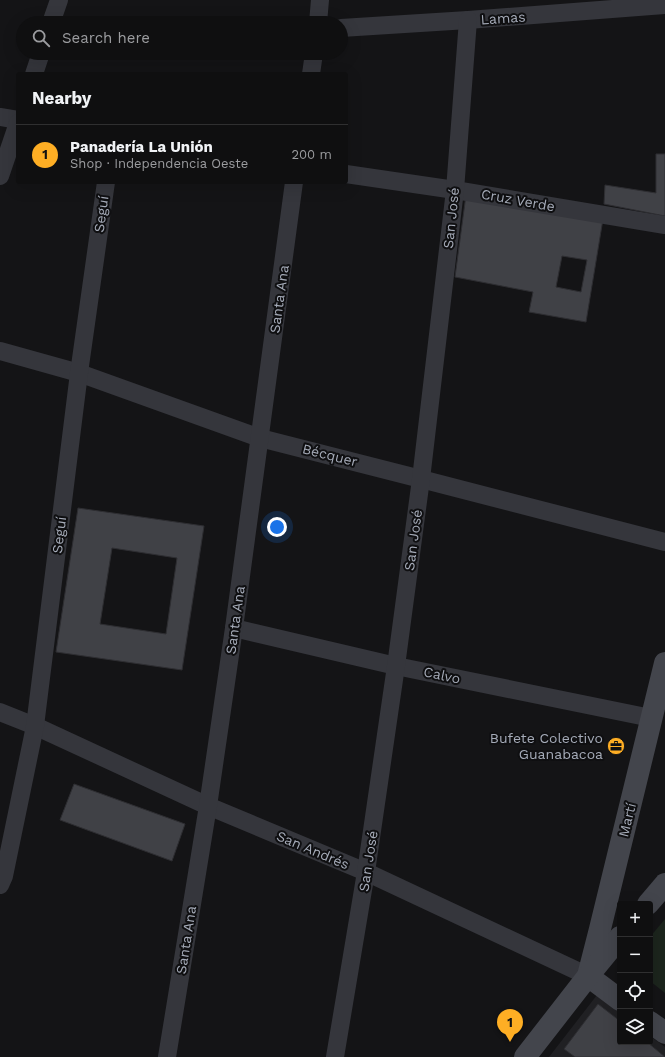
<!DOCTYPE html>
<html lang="en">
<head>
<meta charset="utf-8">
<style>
  :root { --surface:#0f0f10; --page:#1d1d1e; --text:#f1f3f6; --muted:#9b9c9f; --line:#2f2f30; --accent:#feae24 }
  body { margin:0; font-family:"Work Sans",sans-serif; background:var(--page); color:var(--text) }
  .controls { position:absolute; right:12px; bottom:12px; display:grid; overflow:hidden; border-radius:4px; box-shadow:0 4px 16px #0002 }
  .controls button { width:36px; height:36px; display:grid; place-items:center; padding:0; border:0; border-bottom:1px solid var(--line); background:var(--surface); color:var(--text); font:20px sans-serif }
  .you { position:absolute; left:277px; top:527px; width:14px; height:14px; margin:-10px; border:3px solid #fff; border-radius:50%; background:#1a73e8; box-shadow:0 0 0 6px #1a73e833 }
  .badge { display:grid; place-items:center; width:26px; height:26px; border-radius:50%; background:var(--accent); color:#111; font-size:13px; font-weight:700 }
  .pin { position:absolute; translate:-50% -33px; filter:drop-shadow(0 1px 2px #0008) }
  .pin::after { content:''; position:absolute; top:21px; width:14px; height:12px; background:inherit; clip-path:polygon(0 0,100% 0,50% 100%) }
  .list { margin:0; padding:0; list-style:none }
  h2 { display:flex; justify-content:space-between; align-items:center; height:52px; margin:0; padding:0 16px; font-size:17px }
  h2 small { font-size:13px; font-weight:400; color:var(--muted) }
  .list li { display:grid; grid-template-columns:26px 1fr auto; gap:12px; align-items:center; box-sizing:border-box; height:60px; padding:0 16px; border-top:1px solid var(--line) }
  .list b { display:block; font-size:15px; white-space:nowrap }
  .list p { margin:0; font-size:13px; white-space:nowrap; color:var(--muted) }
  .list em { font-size:13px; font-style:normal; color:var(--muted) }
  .icon { flex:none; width:22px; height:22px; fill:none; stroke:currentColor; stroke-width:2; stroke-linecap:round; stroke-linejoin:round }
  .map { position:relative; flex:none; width:665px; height:1057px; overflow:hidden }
  .search { position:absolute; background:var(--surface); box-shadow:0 4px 16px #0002; left:16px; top:16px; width:332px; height:44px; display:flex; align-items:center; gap:10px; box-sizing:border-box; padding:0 14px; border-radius:22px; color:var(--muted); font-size:15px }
  .panel { position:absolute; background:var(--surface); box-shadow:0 4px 16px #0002; left:16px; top:72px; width:332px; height:112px; border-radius:4px }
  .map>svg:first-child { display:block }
  .built { fill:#202023 }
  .green { fill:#1c251d }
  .building { fill:#404146; stroke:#2e2e32; fill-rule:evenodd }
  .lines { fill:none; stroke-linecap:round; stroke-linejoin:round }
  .street { stroke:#35363c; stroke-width:18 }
  .secondary { stroke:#43454c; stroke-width:22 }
  .labels { text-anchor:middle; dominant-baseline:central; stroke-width:4; stroke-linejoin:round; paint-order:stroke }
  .street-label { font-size:14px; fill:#a5abb8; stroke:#0f0f11 }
  .poi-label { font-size:14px; fill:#a5abb8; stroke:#0f0f11; text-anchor:end }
</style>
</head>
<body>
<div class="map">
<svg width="665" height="1057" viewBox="0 0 665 1057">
  <rect width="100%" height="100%" fill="#141416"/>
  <polygon class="built" points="597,995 620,1013 620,1042 650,1042 650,1036 665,1047 665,1057 549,1057"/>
  <polygon class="green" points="665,919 665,993 650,981 650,937"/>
  <g class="building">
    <polygon points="656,154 665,154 665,216 604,204 605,185 656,193"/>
    <path d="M 466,195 L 603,219 L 586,322 L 529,312 L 533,292 L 455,277 ZM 562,256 L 587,260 L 581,292 L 556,287 Z"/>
    <path d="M 78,508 L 204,526 L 182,670 L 56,652 ZM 112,548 L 177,558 L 166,634 L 100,624 Z"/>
    <polygon points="74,784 185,824 172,861 60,820"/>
    <polygon points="598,1004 620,1021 620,1042 647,1042 665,1057 575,1057 564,1049"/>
  </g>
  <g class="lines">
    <g class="street">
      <polyline points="51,23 59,0"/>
      <polyline points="318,23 320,0"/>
      <polyline points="341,28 468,20 665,5"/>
      <polyline points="34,74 41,53"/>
      <polyline points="311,74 314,53"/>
      <polyline points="0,117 18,120"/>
      <polyline points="346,174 455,190 665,225"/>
      <polyline points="0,176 18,123"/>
      <polyline points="0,351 79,373 260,438 421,479 665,542"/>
      <polyline points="234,628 396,666 651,718"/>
      <polyline points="0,712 35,726 208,806 366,872 588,976"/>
      <polyline points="0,885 4,876 35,726 79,373 106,182"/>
      <polyline points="167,1057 208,806 234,628 294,182"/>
      <polyline points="335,1057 366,872 396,666 421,479 455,190 468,20"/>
    </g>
    <g class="secondary">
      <polyline points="648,904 665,884"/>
      <polyline points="588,976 600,929 665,663"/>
      <polyline points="588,976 620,1000"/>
      <polyline points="650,1022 665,1033"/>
      <polyline points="525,1057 588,976 620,937"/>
    </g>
  </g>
  <defs>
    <symbol id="office-disc" viewBox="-11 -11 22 22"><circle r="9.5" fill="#feae24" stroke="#0f0f11"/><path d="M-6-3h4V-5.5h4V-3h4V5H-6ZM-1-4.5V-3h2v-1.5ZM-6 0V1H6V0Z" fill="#111"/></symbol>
  </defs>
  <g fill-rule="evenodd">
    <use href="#office-disc" x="606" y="736" width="20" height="20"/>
  </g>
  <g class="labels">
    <g class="street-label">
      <text transform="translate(503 18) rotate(-4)">Lamas</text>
      <text transform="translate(518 200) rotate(10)">Cruz Verde</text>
      <text transform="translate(101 214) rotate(-82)">Seguí</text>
      <text transform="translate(451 218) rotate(-84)">San José</text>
      <text transform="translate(279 299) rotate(-82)">Santa Ana</text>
      <text transform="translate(330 455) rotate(14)">Bécquer</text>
      <text transform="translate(59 535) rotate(-83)">Seguí</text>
      <text transform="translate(413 540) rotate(-82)">San José</text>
      <text transform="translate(235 620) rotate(-82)">Santa Ana</text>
      <text transform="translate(442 675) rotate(12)">Calvo</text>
      <text transform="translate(627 820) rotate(-76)">Martí</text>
      <text transform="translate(313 850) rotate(23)">San Andrés</text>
      <text transform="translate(368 861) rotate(-81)">San José</text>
      <text transform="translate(186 940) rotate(-81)">Santa Ana</text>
    </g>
    <g class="poi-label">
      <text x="603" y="738">Bufete Colectivo<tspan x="603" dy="16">Guanabacoa</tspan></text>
    </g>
  </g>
</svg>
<div class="controls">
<button>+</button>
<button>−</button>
<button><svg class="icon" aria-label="locate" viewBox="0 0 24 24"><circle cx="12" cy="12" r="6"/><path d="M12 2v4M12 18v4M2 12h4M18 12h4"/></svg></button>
<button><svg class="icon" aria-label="layers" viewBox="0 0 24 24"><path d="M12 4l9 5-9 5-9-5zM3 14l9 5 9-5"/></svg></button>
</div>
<div class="you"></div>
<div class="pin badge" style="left:510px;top:1042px">1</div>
<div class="search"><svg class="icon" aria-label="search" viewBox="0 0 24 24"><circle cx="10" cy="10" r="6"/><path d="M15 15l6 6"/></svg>Search here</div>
<section class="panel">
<h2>Nearby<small></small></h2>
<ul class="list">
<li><span class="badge">1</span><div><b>Panadería La Unión</b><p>Shop · Independencia Oeste</p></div><em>200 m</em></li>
</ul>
</section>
</div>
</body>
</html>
